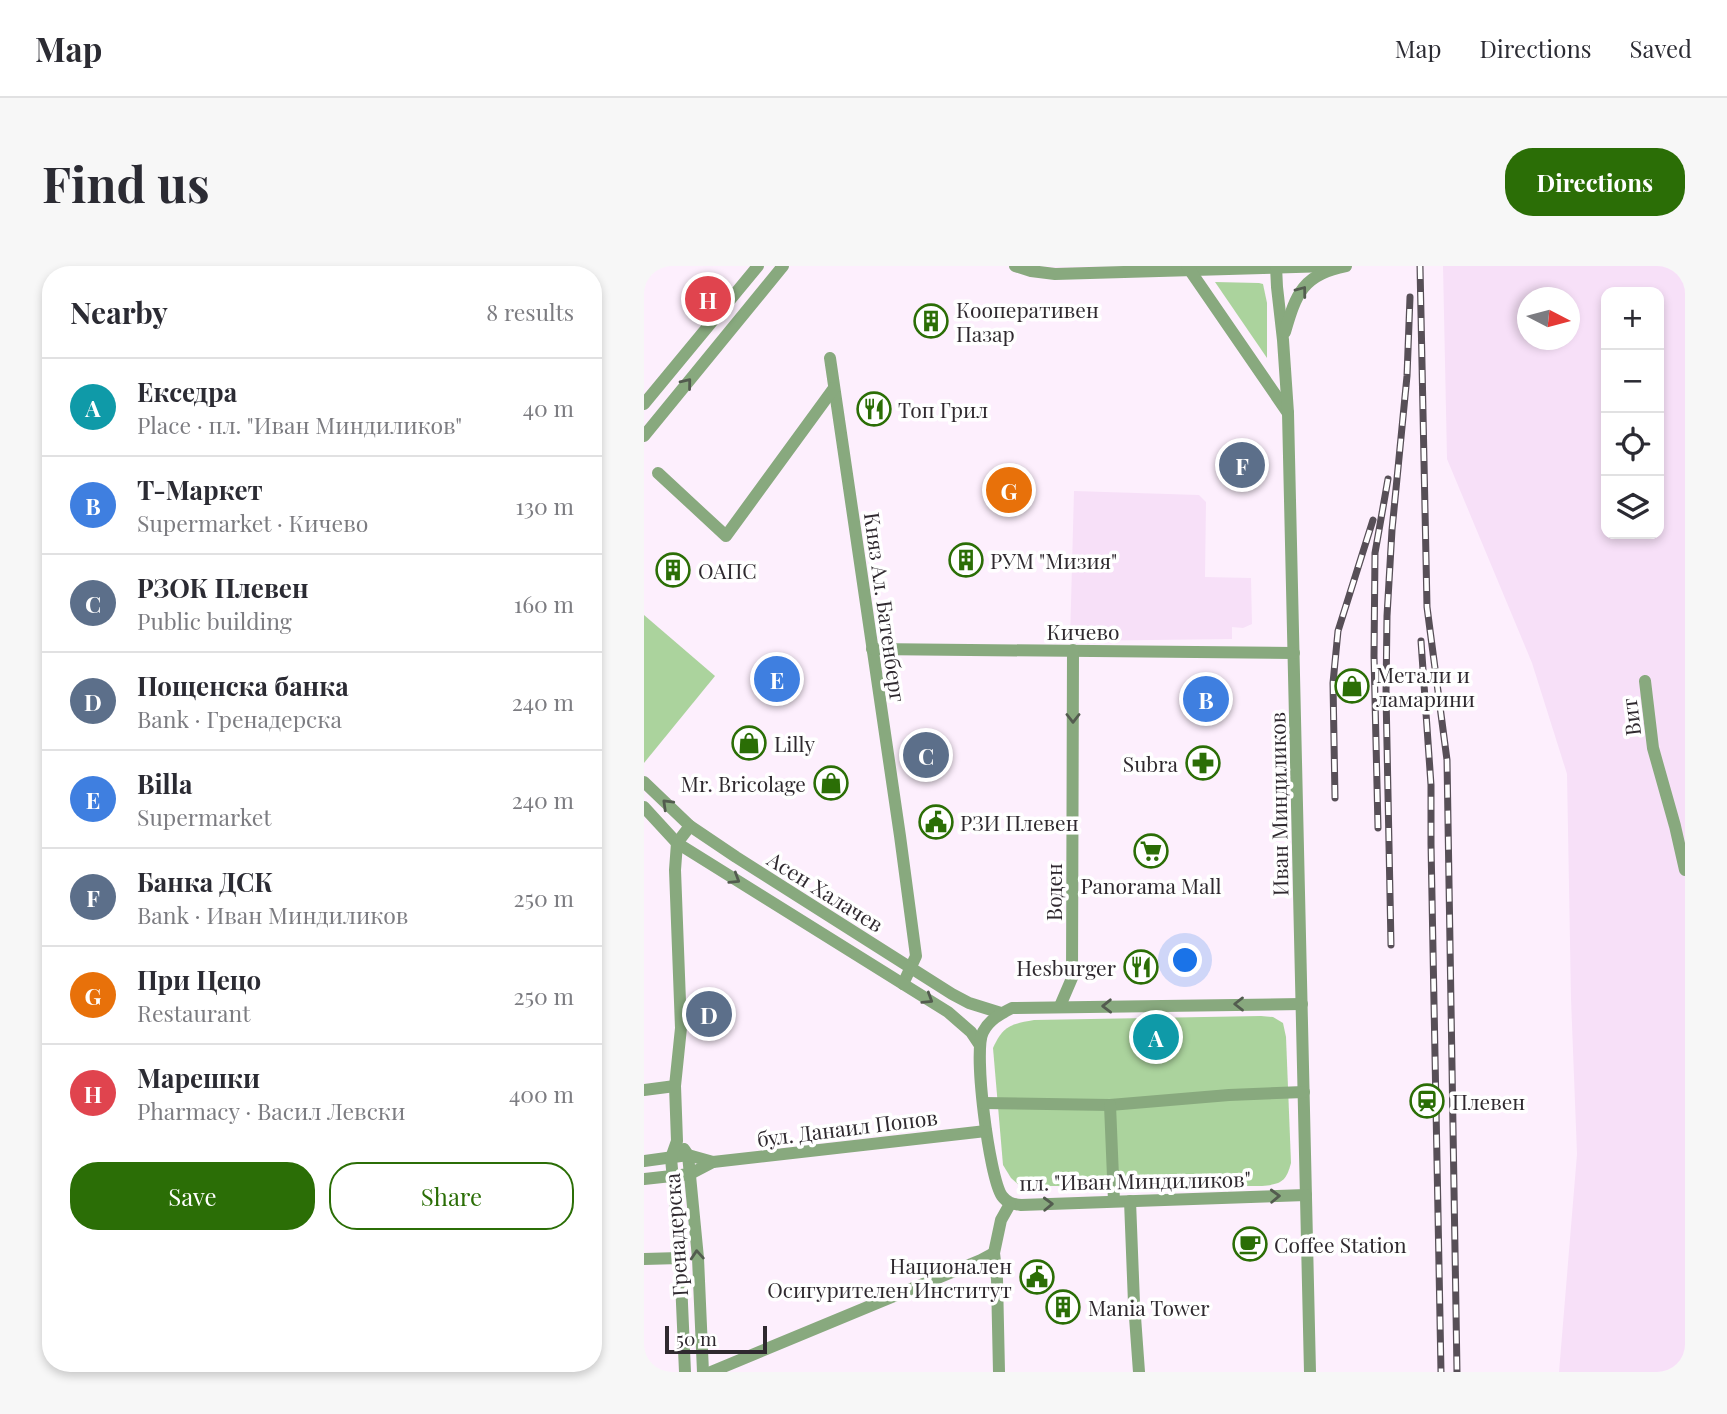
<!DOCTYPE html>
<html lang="en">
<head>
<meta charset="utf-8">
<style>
  :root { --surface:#fff; --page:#f7f7f7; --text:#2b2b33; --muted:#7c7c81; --line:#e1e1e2; --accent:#2b6e06 }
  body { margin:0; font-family:"Playfair Display",serif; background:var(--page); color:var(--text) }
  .controls { position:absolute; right:21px; top:21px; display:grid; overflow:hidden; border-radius:14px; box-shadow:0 4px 10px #0003 }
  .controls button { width:63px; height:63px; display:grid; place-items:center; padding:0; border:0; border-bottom:2px solid var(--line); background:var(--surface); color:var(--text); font:35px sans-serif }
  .compass { position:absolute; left:873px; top:21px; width:63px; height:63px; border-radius:50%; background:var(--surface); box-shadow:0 4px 10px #0003; rotate:96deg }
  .scale { position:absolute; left:21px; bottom:18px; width:102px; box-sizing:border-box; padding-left:7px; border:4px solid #2f292f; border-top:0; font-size:19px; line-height:24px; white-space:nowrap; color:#2f292f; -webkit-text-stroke:5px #fff; paint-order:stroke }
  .you { position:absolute; left:542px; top:695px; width:24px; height:24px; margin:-18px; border:5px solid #fff; border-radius:50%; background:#1a73e8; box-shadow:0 0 0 10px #1a73e833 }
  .badge { display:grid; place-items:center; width:46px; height:46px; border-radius:50%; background:var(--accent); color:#fff; font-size:23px; font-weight:700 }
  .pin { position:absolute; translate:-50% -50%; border:4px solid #fff; box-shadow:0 2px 7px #0006 }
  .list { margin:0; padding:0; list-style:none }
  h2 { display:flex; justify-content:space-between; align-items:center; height:91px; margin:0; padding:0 28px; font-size:30px }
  h2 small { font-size:23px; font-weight:400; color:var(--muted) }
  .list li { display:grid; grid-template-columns:46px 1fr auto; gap:21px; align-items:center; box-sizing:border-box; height:98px; padding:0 28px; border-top:2px solid var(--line) }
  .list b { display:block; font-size:26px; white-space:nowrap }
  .list p { margin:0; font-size:23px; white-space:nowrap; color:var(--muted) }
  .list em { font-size:23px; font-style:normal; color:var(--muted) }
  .actions { display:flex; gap:14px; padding:21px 28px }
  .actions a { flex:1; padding:16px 0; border:2px solid var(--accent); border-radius:28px; text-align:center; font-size:24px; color:var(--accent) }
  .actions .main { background:var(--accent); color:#fff }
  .icon { flex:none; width:38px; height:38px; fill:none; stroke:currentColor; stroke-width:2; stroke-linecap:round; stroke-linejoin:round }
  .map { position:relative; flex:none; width:1041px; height:1106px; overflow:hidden; border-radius:28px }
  header { display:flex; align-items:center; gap:42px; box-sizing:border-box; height:98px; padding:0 35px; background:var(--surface); border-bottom:2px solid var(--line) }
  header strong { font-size:33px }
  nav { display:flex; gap:38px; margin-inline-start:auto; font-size:24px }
  .intro { display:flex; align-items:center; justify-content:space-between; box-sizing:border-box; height:168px; padding:0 42px }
  h1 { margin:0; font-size:49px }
  .button { padding:18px 32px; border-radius:28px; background:var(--accent); color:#fff; font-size:24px; font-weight:700 }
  main { display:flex; gap:42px; padding:0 42px }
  aside { flex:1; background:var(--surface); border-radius:28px; box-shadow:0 4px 10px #0003 }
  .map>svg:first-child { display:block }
  .built { fill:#f7e0f8; fill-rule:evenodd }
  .green { fill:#abd39d }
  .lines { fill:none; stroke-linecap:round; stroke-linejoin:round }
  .minor { stroke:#88a97e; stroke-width:12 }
  .rail-casing { stroke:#574f57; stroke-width:7 }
  .rail { stroke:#fff; stroke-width:4.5; stroke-dasharray:13; stroke-linecap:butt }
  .oneway { stroke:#535c4f }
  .labels { text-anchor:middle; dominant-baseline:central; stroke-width:7; stroke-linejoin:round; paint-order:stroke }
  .poi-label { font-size:21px; fill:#2f292f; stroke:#fff; text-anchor:start }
  .street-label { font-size:21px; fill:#2f292f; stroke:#fff }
</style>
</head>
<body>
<header>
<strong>Map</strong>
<nav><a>Map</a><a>Directions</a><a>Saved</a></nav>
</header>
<div class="intro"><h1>Find us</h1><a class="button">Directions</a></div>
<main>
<aside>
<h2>Nearby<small>8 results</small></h2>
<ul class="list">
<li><span class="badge" style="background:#0f9aa8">A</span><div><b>Екседра</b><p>Place · пл. &quot;Иван Миндиликов&quot;</p></div><em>40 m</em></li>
<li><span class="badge" style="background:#3f7fe0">B</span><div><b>Т-Маркет</b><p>Supermarket · Кичево</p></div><em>130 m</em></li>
<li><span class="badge" style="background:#5c6f8a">C</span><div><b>РЗОК Плевен</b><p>Public building</p></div><em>160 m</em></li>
<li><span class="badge" style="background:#5c6f8a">D</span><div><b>Пощенска банка</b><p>Bank · Гренадерска</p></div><em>240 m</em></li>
<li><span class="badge" style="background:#3f7fe0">E</span><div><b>Billa</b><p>Supermarket</p></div><em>240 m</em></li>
<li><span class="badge" style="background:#5c6f8a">F</span><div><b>Банка ДСК</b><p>Bank · Иван Миндиликов</p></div><em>250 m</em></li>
<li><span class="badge" style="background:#e8710a">G</span><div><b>При Цецо</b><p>Restaurant</p></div><em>250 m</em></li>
<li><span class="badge" style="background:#e0444e">H</span><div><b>Марешки</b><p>Pharmacy · Васил Левски</p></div><em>400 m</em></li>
</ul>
<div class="actions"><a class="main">Save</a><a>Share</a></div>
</aside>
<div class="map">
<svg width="1041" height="1106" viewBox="0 0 1041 1106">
  <rect width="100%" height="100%" fill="#fdeffd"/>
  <g class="built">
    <path d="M 799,0 L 1041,0 L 1041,1106 L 915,1106 L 933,888 L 927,733 L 923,508 L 888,397 L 803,193 ZM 962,26 L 1015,26 L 1015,268 L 962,268 ZM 884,32 L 926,32 L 926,74 L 884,74 Z"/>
    <polygon points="430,225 555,229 562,236 561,311 607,312 608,358 599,362 588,361 588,373 426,375"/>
  </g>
  <g class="green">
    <polygon points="571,16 615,17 619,18 623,37 623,92"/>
    <polygon points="0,349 71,410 0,497"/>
    <path d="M 617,750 L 629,751 L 639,757 L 642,771 L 647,897 C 642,916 637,918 618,920 L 376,920 L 367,912 L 359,899 L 349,782 C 359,760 367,758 390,754 Z"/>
  </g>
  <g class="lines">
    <g class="minor">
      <polyline points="371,0 387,5 411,8 686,0"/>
      <polyline points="543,0 644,147"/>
      <polyline points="632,0 633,21 639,74 644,147 666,1106"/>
      <path d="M 641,66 C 652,28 659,8 702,0"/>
      <polyline points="186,92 256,570 272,690 259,718"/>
      <polyline points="0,138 114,0"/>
      <polyline points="0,170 139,0"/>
      <polyline points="14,207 82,270 190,122"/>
      <polyline points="228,383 650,387"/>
      <polyline points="1001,415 1009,482 1031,560 1041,604"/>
      <polyline points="0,516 46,560 92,591 308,728 325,737 357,747"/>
      <polyline points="0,541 33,577 304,746 327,766 335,778"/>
      <path d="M 658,738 L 368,742 C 356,748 345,754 339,766 C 329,784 345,911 358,930 C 363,937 369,938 377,939 L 662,929"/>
      <polyline points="416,740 428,712 429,384"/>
      <polyline points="0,824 31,820"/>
      <polyline points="339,837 466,839 585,829 660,826"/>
      <polyline points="466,839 470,935"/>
      <polyline points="40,883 44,889 54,992 59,1106"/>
      <polyline points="0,895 44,889 69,896 342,865"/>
      <polyline points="0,913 46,908 69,896"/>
      <polyline points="486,935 490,1037 495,1106"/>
      <polyline points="0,993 36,992"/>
      <polyline points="41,1106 36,992 27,892 33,875 31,820 37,762 31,604 33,577 46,560"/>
      <polyline points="67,1106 337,994 350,987"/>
      <polyline points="355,1106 353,1013 350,987 357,954 366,938"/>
    </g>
    <defs>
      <g id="rail">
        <polyline points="776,0 783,341 803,494 813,1106"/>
        <polyline points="777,375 787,519 787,578 797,1106"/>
        <polyline points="691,532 689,417 694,365 729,254"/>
        <polyline points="734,562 730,390 731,287 744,213"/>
        <polyline points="747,679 742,428 743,350 748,264 763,110 766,31"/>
      </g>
    </defs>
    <use href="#rail" class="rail-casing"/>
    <use href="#rail" class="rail"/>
  </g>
  <defs><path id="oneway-chevron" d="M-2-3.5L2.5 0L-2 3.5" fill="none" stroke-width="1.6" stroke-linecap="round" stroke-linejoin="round" transform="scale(1.75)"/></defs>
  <g class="oneway">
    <use href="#oneway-chevron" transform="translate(658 25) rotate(-53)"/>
    <use href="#oneway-chevron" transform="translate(43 117) rotate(-51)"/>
    <use href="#oneway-chevron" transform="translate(429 452) rotate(90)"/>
    <use href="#oneway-chevron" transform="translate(23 538) rotate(-136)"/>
    <use href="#oneway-chevron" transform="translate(91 613) rotate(32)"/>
    <use href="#oneway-chevron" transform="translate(284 733) rotate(32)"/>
    <use href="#oneway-chevron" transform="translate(595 738) rotate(180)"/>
    <use href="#oneway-chevron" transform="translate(463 740) rotate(179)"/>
    <use href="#oneway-chevron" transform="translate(631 930) rotate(-2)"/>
    <use href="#oneway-chevron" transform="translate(404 938) rotate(-2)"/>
    <use href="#oneway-chevron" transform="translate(53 989) rotate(-94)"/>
  </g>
  <defs>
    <symbol id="building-ring" viewBox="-11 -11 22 22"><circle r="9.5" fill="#fff" stroke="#2b6e06" stroke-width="1.5"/><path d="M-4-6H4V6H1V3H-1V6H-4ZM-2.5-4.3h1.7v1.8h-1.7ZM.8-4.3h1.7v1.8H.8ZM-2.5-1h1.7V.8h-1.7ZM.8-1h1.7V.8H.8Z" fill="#2b6e06"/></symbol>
    <symbol id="restaurant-ring" viewBox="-11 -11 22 22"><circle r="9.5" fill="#fff" stroke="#2b6e06" stroke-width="1.5"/><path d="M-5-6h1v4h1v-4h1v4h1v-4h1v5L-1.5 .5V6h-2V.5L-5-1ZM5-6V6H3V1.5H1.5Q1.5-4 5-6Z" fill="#2b6e06"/></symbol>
    <symbol id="shop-ring" viewBox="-11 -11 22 22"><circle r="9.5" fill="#fff" stroke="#2b6e06" stroke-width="1.5"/><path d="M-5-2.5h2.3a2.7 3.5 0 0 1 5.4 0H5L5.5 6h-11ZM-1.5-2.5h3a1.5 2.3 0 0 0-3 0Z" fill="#2b6e06"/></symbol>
    <symbol id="pharmacy-ring" viewBox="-11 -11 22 22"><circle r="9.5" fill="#fff" stroke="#2b6e06" stroke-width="1.5"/><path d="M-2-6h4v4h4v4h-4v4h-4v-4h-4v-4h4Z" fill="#2b6e06"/></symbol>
    <symbol id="civic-ring" viewBox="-11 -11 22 22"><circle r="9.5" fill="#fff" stroke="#2b6e06" stroke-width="1.5"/><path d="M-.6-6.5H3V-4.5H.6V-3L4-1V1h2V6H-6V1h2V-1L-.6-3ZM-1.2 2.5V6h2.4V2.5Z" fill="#2b6e06"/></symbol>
    <symbol id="supermarket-ring" viewBox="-11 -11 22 22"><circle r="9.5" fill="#fff" stroke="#2b6e06" stroke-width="1.5"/><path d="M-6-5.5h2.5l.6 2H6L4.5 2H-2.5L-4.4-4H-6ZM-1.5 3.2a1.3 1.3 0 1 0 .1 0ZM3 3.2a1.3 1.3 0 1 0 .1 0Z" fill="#2b6e06"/></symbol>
    <symbol id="station-ring" viewBox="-11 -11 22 22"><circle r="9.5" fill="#fff" stroke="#2b6e06" stroke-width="1.5"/><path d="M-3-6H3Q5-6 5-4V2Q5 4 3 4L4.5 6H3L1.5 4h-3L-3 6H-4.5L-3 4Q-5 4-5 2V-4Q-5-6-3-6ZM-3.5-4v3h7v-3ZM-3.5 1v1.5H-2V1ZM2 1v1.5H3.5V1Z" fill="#2b6e06"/></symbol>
    <symbol id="cafe-ring" viewBox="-11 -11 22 22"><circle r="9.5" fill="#fff" stroke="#2b6e06" stroke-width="1.5"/><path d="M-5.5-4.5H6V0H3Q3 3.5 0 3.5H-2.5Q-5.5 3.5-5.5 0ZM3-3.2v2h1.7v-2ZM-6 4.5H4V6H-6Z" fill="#2b6e06"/></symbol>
  </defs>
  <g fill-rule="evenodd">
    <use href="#building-ring" x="268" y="36" width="38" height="38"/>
    <use href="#restaurant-ring" x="211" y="124" width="38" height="38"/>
    <use href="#building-ring" x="303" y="275" width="38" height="38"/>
    <use href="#building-ring" x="10" y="285" width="38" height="38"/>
    <use href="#shop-ring" x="689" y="401" width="38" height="38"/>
    <use href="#shop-ring" x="86" y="458" width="38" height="38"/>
    <use href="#pharmacy-ring" x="540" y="478" width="38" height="38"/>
    <use href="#shop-ring" x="168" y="498" width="38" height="38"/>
    <use href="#civic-ring" x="273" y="537" width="38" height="38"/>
    <use href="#supermarket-ring" x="488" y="566" width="38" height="38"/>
    <use href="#restaurant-ring" x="478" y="682" width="38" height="38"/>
    <use href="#station-ring" x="764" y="816" width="38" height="38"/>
    <use href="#cafe-ring" x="587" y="959" width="38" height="38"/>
    <use href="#civic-ring" x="374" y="992" width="38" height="38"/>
    <use href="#building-ring" x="400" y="1022" width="38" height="38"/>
  </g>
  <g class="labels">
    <g class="poi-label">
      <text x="312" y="43">Кооперативен<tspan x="312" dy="24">Пазар</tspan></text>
      <text x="254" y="143">Топ Грил</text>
      <text x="346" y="294">РУМ "Мизия"</text>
      <text x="54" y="304">ОАПС</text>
      <text x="732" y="408">Метали и<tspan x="732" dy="24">ламарини</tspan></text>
      <text x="130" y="477">Lilly</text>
      <text x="534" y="497" text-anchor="end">Subra</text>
      <text x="162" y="517" text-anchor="end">Mr. Bricolage</text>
      <text x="316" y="556">РЗИ Плевен</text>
      <text x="507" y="619" text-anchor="middle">Panorama Mall</text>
      <text x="472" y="701" text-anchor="end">Hesburger</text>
      <text x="808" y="835">Плевен</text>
      <text x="630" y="978">Coffee Station</text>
      <text x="368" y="999" text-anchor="end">Национален<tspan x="368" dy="24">Осигурителен Институт</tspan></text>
      <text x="444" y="1041">Mania Tower</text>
    </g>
    <g class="street-label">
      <text transform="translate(242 341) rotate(82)">Княз Ал. Батенберг</text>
      <text x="439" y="365">Кичево</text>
      <text transform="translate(986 451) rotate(-97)">Вит</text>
      <text transform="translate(634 538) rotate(-91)">Иван Миндиликов</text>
      <text transform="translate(182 625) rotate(32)">Асен Халачев</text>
      <text transform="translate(409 626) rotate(-90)">Воден</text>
      <text transform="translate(203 861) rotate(-7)">бул. Данаил Попов</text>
      <text transform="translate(491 914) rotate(-1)">пл. "Иван Миндиликов"</text>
      <text transform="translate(31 969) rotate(-94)">Гренадерска</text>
    </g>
  </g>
</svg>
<div class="controls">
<button>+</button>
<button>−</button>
<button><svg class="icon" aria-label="locate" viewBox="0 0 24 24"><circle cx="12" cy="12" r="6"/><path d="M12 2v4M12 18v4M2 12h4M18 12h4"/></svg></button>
<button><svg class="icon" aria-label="layers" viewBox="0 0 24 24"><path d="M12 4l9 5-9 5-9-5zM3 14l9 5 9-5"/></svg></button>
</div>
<svg class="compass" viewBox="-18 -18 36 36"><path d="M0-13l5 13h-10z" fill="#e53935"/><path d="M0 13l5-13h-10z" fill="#7c7c81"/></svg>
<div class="scale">50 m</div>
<div class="you"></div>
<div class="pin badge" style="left:512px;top:771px;background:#0f9aa8">A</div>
<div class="pin badge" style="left:562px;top:433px;background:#3f7fe0">B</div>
<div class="pin badge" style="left:282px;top:489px;background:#5c6f8a">C</div>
<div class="pin badge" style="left:65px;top:748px;background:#5c6f8a">D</div>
<div class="pin badge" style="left:133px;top:413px;background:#3f7fe0">E</div>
<div class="pin badge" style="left:598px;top:199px;background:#5c6f8a">F</div>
<div class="pin badge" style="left:365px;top:224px;background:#e8710a">G</div>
<div class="pin badge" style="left:64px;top:33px;background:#e0444e">H</div>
</div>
</main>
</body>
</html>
